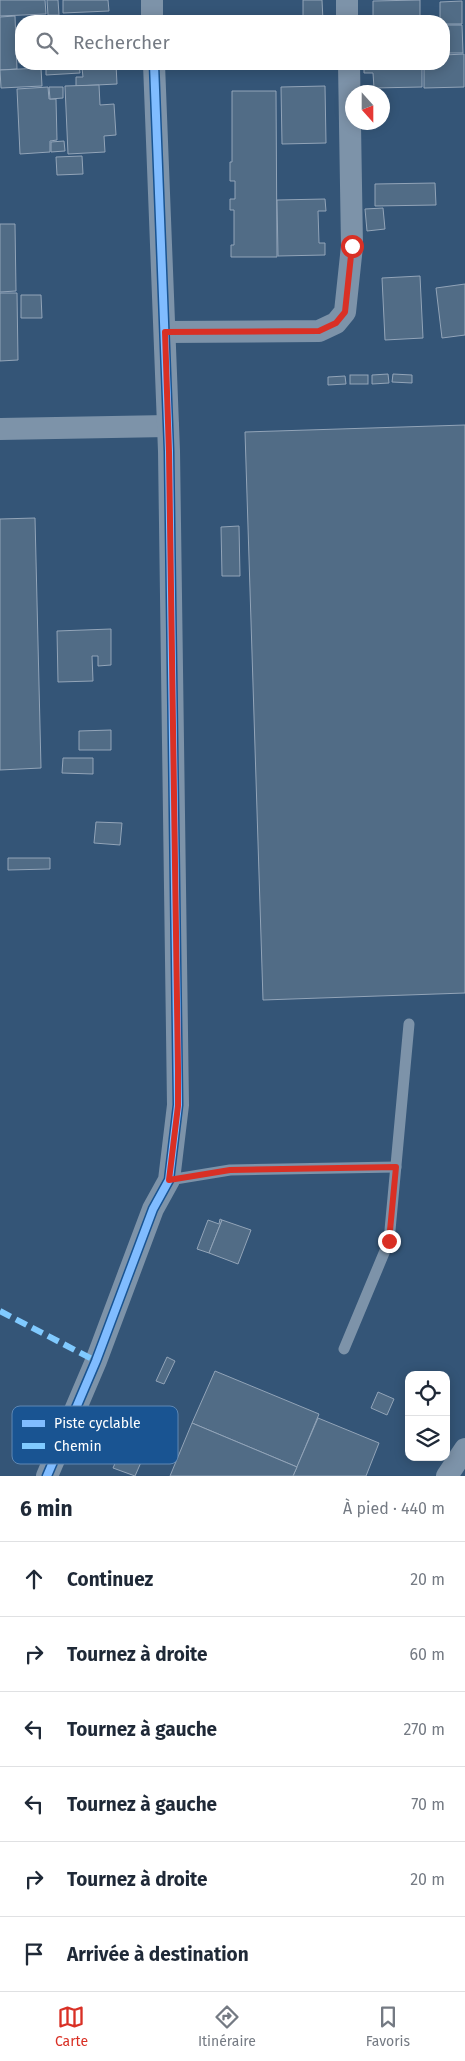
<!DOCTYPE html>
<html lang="fr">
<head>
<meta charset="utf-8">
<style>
  :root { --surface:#fff; --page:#f6f6f7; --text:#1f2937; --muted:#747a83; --line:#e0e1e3; --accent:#d93025 }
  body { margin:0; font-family:"Fira Sans",sans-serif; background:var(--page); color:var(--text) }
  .controls { position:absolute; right:15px; bottom:15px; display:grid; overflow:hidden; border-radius:10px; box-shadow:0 2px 12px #0003 }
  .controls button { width:45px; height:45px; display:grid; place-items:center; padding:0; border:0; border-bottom:1px solid var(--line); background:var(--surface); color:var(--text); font:25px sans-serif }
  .compass { position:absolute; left:345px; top:85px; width:45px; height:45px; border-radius:50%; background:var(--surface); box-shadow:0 2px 12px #0003; rotate:159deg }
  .stop { position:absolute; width:15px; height:15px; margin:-11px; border:4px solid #d93025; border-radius:50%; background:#fff }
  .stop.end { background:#d93025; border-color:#fff; box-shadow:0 1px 5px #0008 }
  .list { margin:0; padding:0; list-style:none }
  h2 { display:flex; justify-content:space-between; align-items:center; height:65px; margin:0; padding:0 20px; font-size:21px }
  h2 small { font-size:16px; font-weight:400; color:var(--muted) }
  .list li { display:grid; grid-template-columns:32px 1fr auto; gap:15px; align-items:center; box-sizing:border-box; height:75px; padding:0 20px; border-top:1px solid var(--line) }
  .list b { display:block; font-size:19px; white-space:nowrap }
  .list em { font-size:16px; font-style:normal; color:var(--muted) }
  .icon { flex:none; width:28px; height:28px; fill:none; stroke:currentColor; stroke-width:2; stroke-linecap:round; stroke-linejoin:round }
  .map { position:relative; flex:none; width:465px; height:1476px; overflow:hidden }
  .search { position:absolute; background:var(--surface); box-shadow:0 2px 12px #0003; left:15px; right:15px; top:15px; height:55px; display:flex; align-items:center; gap:12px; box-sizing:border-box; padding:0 18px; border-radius:20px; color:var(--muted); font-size:19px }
  .sheet { height:515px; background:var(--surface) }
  nav { display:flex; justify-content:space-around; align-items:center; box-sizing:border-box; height:70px; border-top:1px solid var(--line); background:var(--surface); font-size:14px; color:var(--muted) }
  nav a { display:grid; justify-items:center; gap:2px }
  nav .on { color:var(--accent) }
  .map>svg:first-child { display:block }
  .building { fill:#516c86; stroke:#92a4b8 }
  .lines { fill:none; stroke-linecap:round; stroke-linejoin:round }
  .lane { stroke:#7d93a9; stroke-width:11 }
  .street { stroke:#7d93a9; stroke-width:22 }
  .quiet { stroke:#80caff; stroke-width:6; stroke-dasharray:12 6; stroke-linecap:butt }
  .cycleway-casing { stroke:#195492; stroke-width:11 }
  .cycleway { stroke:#80bcff; stroke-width:8 }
  .route { stroke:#d93025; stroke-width:6 }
  .key { fill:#195492; stroke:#5e87b3; stroke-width:1 }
  .key-label { font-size:14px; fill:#fff }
</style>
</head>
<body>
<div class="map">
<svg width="465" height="1476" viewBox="0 0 465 1476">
  <rect width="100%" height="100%" fill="#345577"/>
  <g class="building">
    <polygon points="0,0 45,0 46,14 0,16"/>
    <polygon points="47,0 58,0 59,15 48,15"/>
    <polygon points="63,0 108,0 109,11 63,13"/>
    <polygon points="303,0 322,0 323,21 303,21"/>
    <polygon points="420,0 420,21 373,21 373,1"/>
    <polygon points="462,1 462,24 444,24 444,21 440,21 440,2"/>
    <polygon points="15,16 17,69 0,70 0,17"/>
    <polygon points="444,25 462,25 463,53 444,53"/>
    <polygon points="21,29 21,63 19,63 18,30"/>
    <polygon points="464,54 464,87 424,88 424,64 444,64 444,55"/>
    <polygon points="46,64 79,64 80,73 46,75"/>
    <polygon points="92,64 116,64 117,84 76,86 76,77 83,77 82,68 93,68"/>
    <polygon points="364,64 422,64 422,87 374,88 373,73 364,73"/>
    <polygon points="41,68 42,86 1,88 0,70"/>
    <polygon points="99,85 100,105 114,104 116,135 104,136 105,152 68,154 65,86"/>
    <polygon points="325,86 326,143 282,144 281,87"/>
    <polygon points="48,87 49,99 56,99 57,140 50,141 50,152 20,154 17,89"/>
    <polygon points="49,87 63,87 63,98 50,99"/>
    <polygon points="232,91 276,91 277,257 231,257 231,245 234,245 234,210 230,210 230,199 235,199 235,181 230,181 230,162 232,162"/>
    <polygon points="64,141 65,151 51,152 51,142"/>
    <polygon points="82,156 83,174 57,175 56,157"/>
    <polygon points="435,183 436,205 375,206 375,184"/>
    <polygon points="325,199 326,211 318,211 319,243 325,243 325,255 278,256 277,200"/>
    <polygon points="383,208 385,229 367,231 365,209"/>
    <polygon points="0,224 15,224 16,291 0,292"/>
    <polygon points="420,276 423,338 385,340 382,278"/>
    <polygon points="465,284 465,335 442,338 436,288"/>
    <polygon points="0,293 17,293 18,360 0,361"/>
    <polygon points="21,295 41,295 42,318 21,318"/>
    <polygon points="388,374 389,383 372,384 372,375"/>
    <polygon points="393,374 412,375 412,383 392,382"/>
    <rect x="350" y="375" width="18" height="9"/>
    <polygon points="345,376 346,384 328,385 328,377"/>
    <polygon points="465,425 465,993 263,1000 245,432"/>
    <polygon points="35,518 41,768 0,770 0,519"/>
    <polygon points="239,526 240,576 222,576 221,527"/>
    <polygon points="111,629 111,665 98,666 98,656 92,656 93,681 58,682 57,631"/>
    <polygon points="111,730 111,750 79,750 79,731"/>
    <polygon points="63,758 93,758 93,774 62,773"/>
    <polygon points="96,822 122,823 120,845 94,843"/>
    <polygon points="8,858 50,858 50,869 8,870"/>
    <polygon points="220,1219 222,1220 209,1253 197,1249 208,1220 219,1224"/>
    <polygon points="222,1220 251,1230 238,1264 209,1253"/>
    <polygon points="167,1357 175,1361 164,1384 156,1381"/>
    <polygon points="215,1371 319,1414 297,1467 192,1423"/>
    <polygon points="378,1392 394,1399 387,1415 371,1408"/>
    <polygon points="318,1418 379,1443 366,1476 293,1476"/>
    <polygon points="192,1423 297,1467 293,1476 170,1476"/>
    <polygon points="120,1452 142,1460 135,1476 113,1468"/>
  </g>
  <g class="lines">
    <g class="lane">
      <polyline points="169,1180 230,1170 396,1167"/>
      <polyline points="344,1349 389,1241 409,1024"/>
    </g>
    <g class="street">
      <polyline points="152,0 152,21"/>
      <polyline points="347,0 347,21"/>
      <polyline points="165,332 319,331 336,323 345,312 352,246 349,64"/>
      <polyline points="0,429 168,426"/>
      <polyline points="47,1476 96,1361 153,1209 169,1180 178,1105 169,451 154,64"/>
      <polyline points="447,1476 465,1449"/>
    </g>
    <polyline class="quiet" points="0,1311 96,1361"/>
    <defs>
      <polyline id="cycleway" points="47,1476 96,1361 153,1209 169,1180 178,1105 169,451 154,64"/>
    </defs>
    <use href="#cycleway" class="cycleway-casing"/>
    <use href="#cycleway" class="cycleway"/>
  </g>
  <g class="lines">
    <polyline class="route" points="352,246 345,312 336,323 319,331 165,332 169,452 178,1070 178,1106 169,1180 230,1170 396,1167 389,1241"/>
  </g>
  <rect x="12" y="1406" width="166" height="58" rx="8" class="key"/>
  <rect x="22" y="1420" width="23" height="7" fill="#80bcff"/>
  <rect x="22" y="1443" width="23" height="6" fill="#80caff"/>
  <g class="key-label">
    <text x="54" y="1428">Piste cyclable</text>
    <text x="54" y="1451">Chemin</text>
  </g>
</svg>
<div class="controls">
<button><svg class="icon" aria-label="locate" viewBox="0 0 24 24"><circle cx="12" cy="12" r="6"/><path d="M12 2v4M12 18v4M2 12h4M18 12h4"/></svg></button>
<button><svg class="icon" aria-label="layers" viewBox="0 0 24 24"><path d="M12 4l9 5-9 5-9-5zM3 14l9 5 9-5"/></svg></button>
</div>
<svg class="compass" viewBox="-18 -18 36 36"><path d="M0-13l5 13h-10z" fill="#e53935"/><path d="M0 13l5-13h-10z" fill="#747a83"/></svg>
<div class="stop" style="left:352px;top:246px"></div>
<div class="stop end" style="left:389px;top:1241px"></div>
<div class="search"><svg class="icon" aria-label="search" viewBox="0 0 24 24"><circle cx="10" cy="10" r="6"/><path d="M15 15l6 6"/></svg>Rechercher</div>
</div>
<section class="sheet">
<h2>6 min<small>À pied · 440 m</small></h2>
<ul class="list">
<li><svg class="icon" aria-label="ahead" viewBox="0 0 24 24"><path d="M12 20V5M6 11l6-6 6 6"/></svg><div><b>Continuez</b></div><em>20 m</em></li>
<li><svg class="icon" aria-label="right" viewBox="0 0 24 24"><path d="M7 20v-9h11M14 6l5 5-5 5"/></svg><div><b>Tournez à droite</b></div><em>60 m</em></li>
<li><svg class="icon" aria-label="left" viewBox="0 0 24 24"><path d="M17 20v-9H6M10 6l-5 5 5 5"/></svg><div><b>Tournez à gauche</b></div><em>270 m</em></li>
<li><svg class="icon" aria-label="left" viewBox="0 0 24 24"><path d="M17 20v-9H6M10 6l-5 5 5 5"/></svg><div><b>Tournez à gauche</b></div><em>70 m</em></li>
<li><svg class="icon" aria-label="right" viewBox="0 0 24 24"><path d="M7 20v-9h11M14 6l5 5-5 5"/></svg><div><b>Tournez à droite</b></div><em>20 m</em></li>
<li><svg class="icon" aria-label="arrive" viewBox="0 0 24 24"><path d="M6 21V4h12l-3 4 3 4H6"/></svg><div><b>Arrivée à destination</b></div></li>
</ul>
</section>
<nav>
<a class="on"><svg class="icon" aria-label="map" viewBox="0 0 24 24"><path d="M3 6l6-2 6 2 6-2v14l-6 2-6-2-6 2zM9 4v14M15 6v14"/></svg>Carte</a>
<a><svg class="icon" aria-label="directions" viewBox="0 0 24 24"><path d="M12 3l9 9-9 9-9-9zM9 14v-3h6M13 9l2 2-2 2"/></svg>Itinéraire</a>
<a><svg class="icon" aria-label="saved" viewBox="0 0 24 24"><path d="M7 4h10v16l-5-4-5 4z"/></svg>Favoris</a>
</nav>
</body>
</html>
